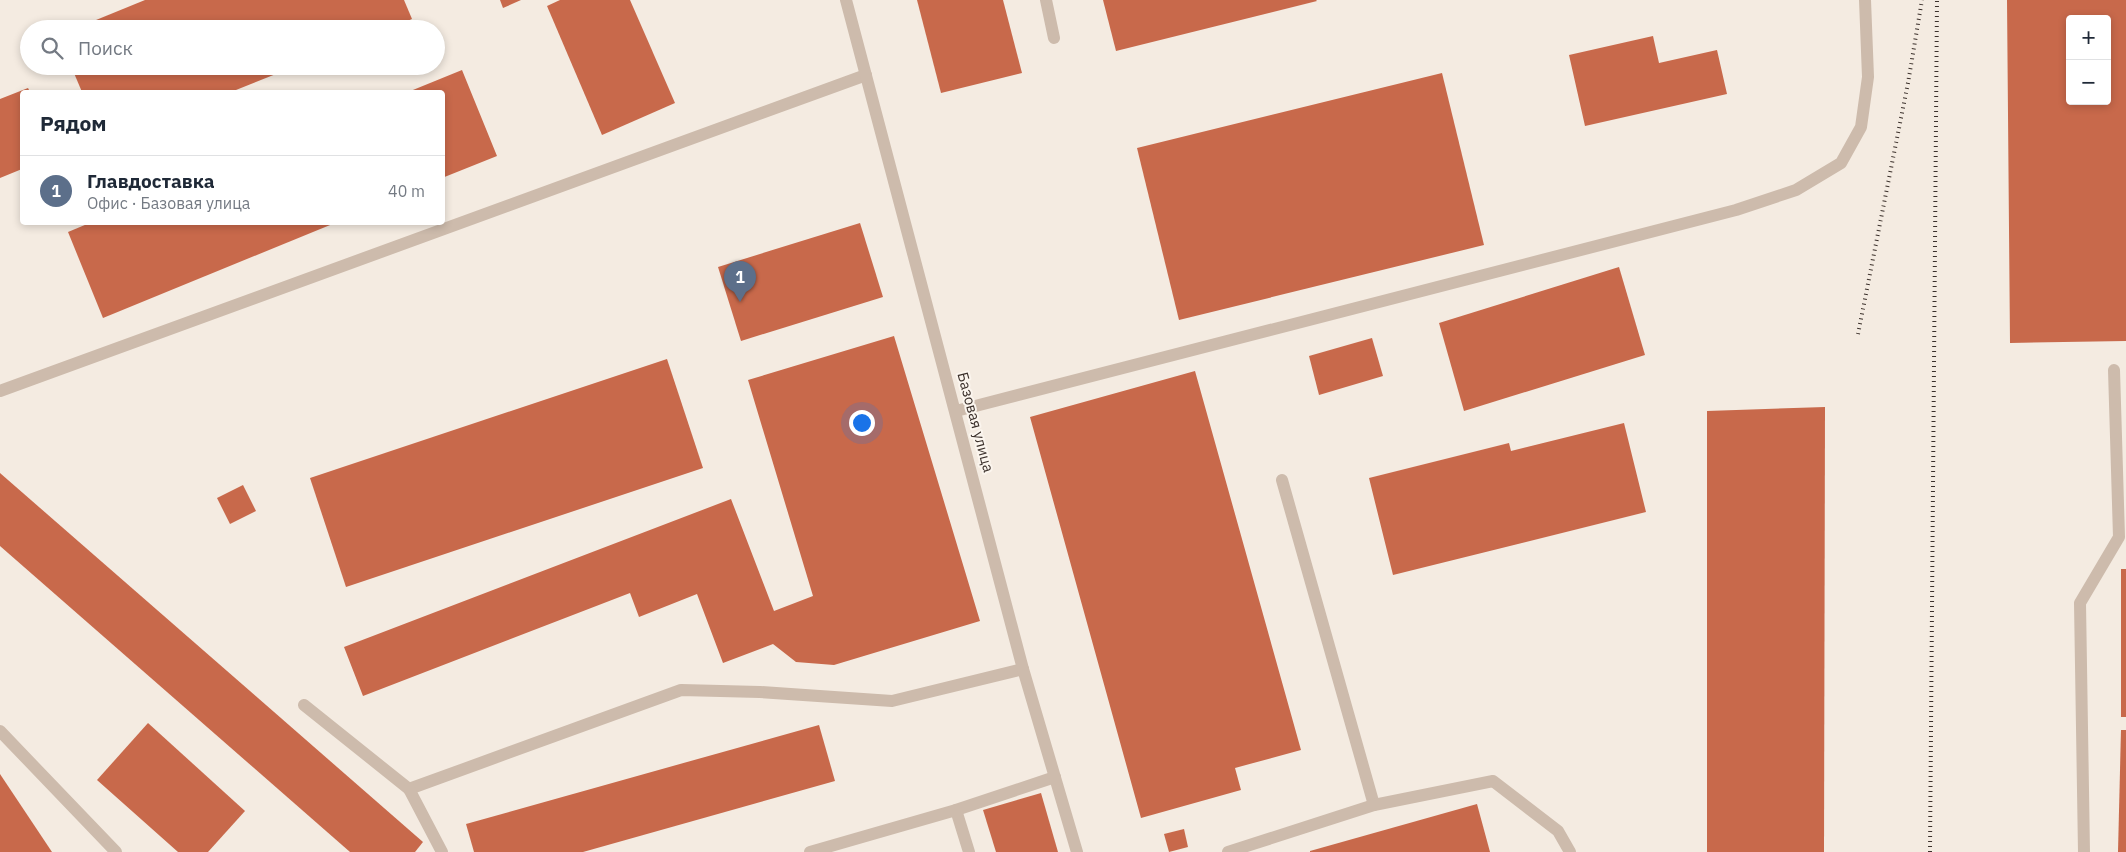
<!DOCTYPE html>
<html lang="ru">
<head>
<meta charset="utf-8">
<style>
  :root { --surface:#fff; --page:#f2f2f3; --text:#1f2937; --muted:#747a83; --line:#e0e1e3; --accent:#ea580c }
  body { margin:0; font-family:"IBM Plex Sans",sans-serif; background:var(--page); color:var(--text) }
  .controls { position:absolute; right:15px; top:15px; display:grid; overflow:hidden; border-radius:5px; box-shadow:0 2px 8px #0003 }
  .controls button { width:45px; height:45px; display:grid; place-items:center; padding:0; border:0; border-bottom:1px solid var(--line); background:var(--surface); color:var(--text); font:25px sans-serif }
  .you { position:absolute; left:861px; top:422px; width:18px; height:18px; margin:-12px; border:4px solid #fff; border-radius:50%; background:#1a73e8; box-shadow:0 0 0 8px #1a73e833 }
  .badge { display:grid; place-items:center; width:32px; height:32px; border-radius:50%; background:var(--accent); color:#fff; font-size:16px; font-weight:700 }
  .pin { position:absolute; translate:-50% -41px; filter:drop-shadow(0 1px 2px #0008) }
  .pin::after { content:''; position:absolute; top:26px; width:18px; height:15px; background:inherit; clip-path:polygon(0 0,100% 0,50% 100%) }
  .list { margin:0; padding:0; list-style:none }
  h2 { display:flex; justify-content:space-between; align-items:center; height:65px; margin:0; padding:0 20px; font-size:21px }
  h2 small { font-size:16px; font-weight:400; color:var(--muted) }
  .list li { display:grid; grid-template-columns:32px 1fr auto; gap:15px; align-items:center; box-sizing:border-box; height:70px; padding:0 20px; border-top:1px solid var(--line) }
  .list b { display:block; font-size:19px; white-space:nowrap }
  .list p { margin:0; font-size:16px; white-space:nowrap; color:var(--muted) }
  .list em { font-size:16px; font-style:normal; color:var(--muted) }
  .icon { flex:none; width:28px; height:28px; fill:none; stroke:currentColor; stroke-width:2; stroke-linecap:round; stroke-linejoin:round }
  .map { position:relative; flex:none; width:2126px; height:852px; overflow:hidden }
  .search { position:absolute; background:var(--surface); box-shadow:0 2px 8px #0003; left:20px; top:20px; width:425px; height:55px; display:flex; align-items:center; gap:12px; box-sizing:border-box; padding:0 18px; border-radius:28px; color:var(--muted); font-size:19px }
  .panel { position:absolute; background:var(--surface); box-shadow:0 2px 8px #0003; left:20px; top:90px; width:425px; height:135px; border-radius:5px }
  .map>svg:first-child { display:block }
  .building { fill:#c8694b; fill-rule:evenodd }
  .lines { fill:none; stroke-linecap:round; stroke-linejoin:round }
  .service { stroke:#cdbbac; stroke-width:12 }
  .minor { stroke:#cdbbac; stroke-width:12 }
  .rail { stroke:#3b302b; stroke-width:4; stroke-dasharray:1 4; stroke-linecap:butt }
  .labels { text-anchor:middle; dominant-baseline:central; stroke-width:4; stroke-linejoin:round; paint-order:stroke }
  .street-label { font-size:15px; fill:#3b302b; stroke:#fbf5ee }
</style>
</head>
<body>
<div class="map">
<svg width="2126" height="852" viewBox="0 0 2126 852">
  <rect width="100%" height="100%" fill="#f4ebe1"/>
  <g class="building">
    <polygon points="145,0 404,0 412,19 389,29 74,29"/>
    <polygon points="500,0 521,0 503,8"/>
    <polygon points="560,0 630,0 675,103 602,135 547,6"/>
    <polygon points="917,0 1003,0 1022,73 941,93"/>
    <polygon points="1103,0 1316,0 1317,1 1116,51"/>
    <path d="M 2007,0 L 2126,0 L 2126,341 L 2010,343 ZM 2070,19 L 2107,19 L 2107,101 L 2070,101 Z"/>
    <polygon points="1653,36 1659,63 1717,50 1727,94 1585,126 1569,55"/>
    <polygon points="71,66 296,66 231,92 82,92"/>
    <polygon points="462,70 497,156 442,178 442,92 408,92"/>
    <polygon points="1442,73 1484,245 1179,320 1137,148"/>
    <polygon points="28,88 30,92 22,92 22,169 0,178 0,99"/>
    <polygon points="92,222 335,222 335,223 103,318 68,232"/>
    <polygon points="860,223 883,297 741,341 718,267"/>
    <polygon points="1619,267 1645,355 1464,411 1439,323"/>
    <polygon points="894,336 980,621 834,665 796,662 773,644 723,663 697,594 639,617 630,593 363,696 344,647 731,499 774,611 813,596 748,380"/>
    <polygon points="1372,338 1383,376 1319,395 1309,356"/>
    <polygon points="667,359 703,468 346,587 310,478"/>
    <polygon points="1195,371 1301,750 1235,768 1241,790 1141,818 1030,417"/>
    <polygon points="1825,407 1824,852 1707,852 1707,411"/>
    <polygon points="1624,423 1646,512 1393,575 1369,478 1509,443 1511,451"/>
    <polygon points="0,473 423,842 415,852 350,852 0,546"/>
    <polygon points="243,485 256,511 230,524 217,498"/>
    <rect x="2121" y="569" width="5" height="148"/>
    <polygon points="148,723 245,811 208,852 178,852 97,780"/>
    <polygon points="819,725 835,781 583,852 474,852 466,824"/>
    <polygon points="2121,730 2126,730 2126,852 2118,852"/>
    <polygon points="0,774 52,852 0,852"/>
    <polygon points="1041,793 1058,852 996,852 983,810"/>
    <polygon points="1477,804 1490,852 1310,852 1310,851"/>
    <polygon points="1184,829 1188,847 1169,852 1164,834"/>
  </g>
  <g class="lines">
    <g class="service">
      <polyline points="1046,0 1054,38"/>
      <polyline points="0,391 866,75"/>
      <polyline points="956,411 1736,210 1796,190 1841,163 1861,127 1868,77 1865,0"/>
      <polyline points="1282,480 1374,805"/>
      <polyline points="304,705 409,789 681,690 760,692 892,701 1023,669"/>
      <polyline points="0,731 116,852"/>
      <polyline points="409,789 442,852"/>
      <polyline points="956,810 1055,777"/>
      <polyline points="810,852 956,810 969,852"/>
      <polyline points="1228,852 1374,805 1493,781 1558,831 1570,852"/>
      <polyline points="2084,852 2080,603 2119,537 2114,370"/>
    </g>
    <polyline class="minor" points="846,0 1023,669 1077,852"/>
    <g class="rail">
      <polyline points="1858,334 1908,83 1922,0"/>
      <polyline points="1930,852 1937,0"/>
    </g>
  </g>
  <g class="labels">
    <g class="street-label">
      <text transform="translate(976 422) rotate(75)">Базовая улица</text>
    </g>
  </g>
</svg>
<div class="controls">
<button>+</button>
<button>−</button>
</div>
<div class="you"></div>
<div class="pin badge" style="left:740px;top:302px;background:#5c6f8a">1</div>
<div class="search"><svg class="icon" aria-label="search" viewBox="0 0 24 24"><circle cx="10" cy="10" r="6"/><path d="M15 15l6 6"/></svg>Поиск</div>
<section class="panel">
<h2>Рядом<small></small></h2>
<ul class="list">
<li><span class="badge" style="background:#5c6f8a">1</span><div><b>Главдоставка</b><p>Офис · Базовая улица</p></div><em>40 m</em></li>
</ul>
</section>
</div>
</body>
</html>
